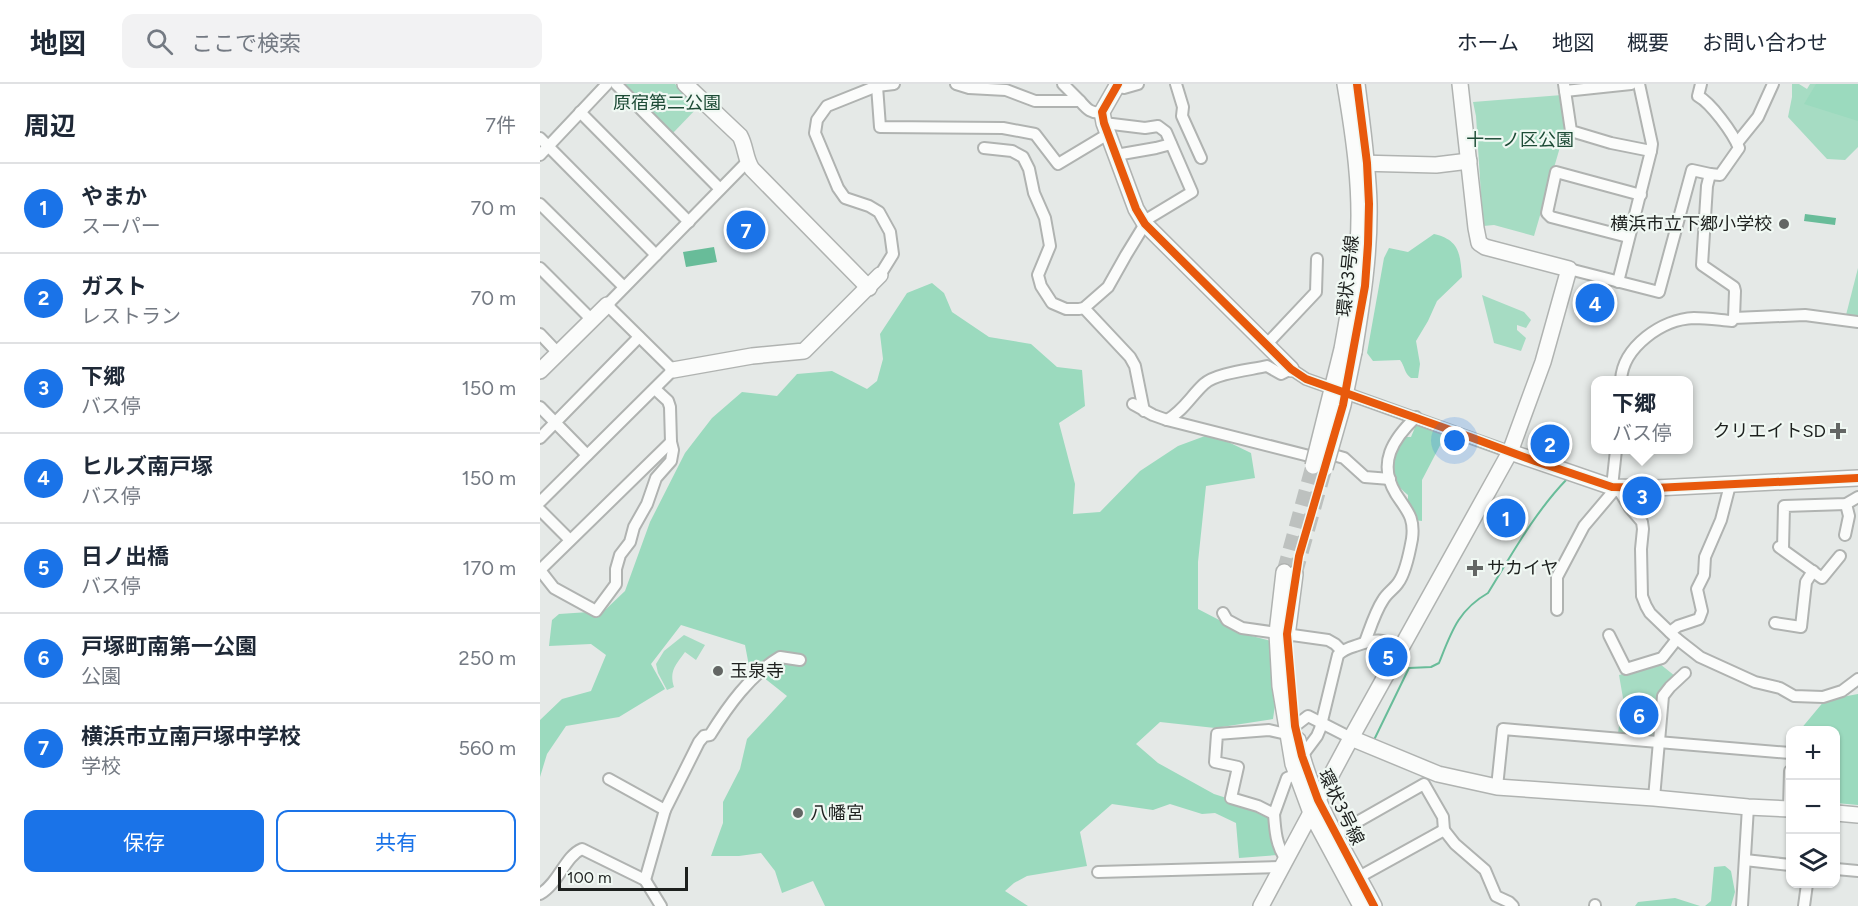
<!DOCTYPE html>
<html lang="ja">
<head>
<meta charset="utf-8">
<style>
  :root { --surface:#fff; --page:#f2f2f3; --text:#1f2937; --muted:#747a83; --line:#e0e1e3; --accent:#1a73e8 }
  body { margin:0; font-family:Figtree,"Noto Sans JP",sans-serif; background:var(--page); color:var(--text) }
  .controls { position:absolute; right:18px; bottom:18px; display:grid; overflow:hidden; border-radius:12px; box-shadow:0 2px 4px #0004 }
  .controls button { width:54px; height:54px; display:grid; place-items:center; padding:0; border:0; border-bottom:2px solid var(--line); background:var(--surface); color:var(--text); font:30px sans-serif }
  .scale { position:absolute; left:18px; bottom:15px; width:130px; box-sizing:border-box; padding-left:6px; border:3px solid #1d201e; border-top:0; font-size:16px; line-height:21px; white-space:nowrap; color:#1d201e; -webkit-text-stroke:4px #f0f8f3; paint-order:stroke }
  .you { position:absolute; left:915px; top:357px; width:21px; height:21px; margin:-15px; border:4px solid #fff; border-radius:50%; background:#1a73e8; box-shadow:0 0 0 9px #1a73e833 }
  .badge { display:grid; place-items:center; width:39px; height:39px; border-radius:50%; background:var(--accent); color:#fff; font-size:20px; font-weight:700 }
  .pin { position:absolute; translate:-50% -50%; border:3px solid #fff; box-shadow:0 2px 6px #0006 }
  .popup { position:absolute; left:1051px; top:292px; width:102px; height:78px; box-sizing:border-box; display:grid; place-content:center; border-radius:12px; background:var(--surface); filter:drop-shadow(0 2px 4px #0005); font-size:20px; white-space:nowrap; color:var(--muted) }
  .popup b { font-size:22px; color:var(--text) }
  .popup::after { content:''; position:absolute; left:50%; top:100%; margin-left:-12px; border:12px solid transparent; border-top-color:var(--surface) }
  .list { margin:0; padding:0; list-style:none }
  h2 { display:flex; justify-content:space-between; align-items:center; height:78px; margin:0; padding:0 24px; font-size:26px }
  h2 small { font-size:20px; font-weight:400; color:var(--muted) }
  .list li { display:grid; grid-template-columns:39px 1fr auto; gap:18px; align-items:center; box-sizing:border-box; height:90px; padding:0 24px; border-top:2px solid var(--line) }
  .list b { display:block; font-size:22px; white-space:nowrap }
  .list p { margin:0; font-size:20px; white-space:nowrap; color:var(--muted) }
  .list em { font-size:20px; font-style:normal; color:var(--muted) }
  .actions { display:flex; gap:12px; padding:18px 24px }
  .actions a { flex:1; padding:14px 0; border:2px solid var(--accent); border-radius:12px; text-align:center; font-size:21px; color:var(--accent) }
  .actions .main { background:var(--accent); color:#fff }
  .icon { flex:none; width:33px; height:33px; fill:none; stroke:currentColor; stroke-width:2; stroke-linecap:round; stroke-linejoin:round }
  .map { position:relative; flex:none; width:1318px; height:822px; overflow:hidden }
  header { display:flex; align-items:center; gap:36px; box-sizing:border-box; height:84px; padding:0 30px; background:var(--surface); border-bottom:2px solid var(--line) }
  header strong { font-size:28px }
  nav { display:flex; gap:33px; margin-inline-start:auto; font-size:21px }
  .search { width:420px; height:54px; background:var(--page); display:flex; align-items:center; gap:15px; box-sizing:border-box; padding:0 21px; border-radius:12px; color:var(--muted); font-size:22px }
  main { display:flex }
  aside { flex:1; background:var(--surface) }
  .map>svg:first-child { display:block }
  .green { fill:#a6dcc3 }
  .forest { fill:#9bdabe }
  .water { fill:#68bc99 }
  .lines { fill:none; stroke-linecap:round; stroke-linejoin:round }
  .stream { stroke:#68bc99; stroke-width:2 }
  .secondary-tunnel { stroke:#bdc1bf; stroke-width:15; stroke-dasharray:15 8; stroke-linecap:butt }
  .street-casing { stroke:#b0b3b1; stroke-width:14 }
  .secondary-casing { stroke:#b0b3b1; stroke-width:18 }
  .street { stroke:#fbfcfb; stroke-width:10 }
  .secondary { stroke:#fbfcfb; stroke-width:15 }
  .secondary-bridge-casing { stroke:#b0b3b1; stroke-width:18; stroke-linecap:butt }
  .secondary-bridge { stroke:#fbfcfb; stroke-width:15 }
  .cycleway-casing { stroke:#f0f8f3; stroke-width:11 }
  .cycleway { stroke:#e8590c; stroke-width:8 }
  .poi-dot { fill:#636664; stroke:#f0f8f3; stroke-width:2 }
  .labels { text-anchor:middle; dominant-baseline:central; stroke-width:4.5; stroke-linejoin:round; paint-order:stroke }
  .park-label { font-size:18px; fill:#1d4b36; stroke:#f0f8f3 }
  .poi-label { font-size:18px; fill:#1d201e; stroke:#f0f8f3; text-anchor:start }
  .street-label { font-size:18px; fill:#1d201e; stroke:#f0f8f3 }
</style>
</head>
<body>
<header>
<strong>地図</strong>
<div class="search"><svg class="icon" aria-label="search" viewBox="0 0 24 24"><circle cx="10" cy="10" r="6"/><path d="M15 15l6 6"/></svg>ここで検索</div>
<nav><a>ホーム</a><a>地図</a><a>概要</a><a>お問い合わせ</a></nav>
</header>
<main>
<aside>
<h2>周辺<small>7件</small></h2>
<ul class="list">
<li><span class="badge">1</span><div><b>やまか</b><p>スーパー</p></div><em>70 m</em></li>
<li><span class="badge">2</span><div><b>ガスト</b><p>レストラン</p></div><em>70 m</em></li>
<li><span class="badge">3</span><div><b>下郷</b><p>バス停</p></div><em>150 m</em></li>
<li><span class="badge">4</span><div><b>ヒルズ南戸塚</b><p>バス停</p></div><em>150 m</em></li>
<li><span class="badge">5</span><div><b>日ノ出橋</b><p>バス停</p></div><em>170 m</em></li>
<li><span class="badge">6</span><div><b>戸塚町南第一公園</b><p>公園</p></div><em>250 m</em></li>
<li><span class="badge">7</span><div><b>横浜市立南戸塚中学校</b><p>学校</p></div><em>560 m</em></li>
</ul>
<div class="actions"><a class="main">保存</a><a>共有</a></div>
</aside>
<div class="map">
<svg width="1318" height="822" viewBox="0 0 1318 822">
  <rect width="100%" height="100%" fill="#e5e9e7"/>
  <g class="green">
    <polygon points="82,0 135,0 158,23 132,50"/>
    <polygon points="1252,0 1259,0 1267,5 1270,0 1318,0 1318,63 1305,76 1287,75 1248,33 1252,13"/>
    <polygon points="1022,11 1025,46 994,152 954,141 943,142 936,32 933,18"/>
    <polygon points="1318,184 1318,233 1306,231"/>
    <polygon points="942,211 984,228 991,236 986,244 977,241 977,246 986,254 981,267 954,259"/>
    <path d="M 144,551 L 165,561 L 156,576 L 145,568 C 136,581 129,586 134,603 L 127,606 L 118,589 L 116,580 L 124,567 Z"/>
    <polygon points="1120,580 1135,592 1116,648 1111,652 1078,649 1083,614 1079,591"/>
  </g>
  <g class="forest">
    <polygon points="1276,0 1318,0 1318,37 1264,20"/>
    <path d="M 894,150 C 920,156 920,170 922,193 L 897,217 L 888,237 L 876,257 L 880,280 L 878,294 L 871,294 C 864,289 865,282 860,276 L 833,277 L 827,269 L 844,174 L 849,164 L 868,168 Z"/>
    <polygon points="392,199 404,209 412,228 449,253 491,260 517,283 542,286 545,322 519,339 535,400 533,430 560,428 600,387 638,362 665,352 680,354 711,369 715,394 666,402 658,478 658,525 708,551 731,557 735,621 733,635 675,644 620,638 596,660 618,679 674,710 727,727 738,771 699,774 696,739 675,729 662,730 630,720 613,726 572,720 540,748 547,782 487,792 474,799 465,807 488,822 285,822 273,797 242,809 235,787 221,769 199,772 171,772 183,739 183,718 200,685 207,655 247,612 209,582 205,561 141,541 111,580 125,605 79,633 26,642 7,670 0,693 0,636 22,615 51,607 66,571 51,560 9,562 12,536 19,530 64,527 85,507 110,438 145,369 172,334 202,308 237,312 257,290 292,287 327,305 337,297 343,275 340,250 367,209"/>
    <path d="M 876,341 L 906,350 L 882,396 L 882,437 L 874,436 L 868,421 L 868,411 C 845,393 853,376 862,353 L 871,353 Z"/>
    <polygon points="1318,610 1318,721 1296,719 1296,646 1260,646 1285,616"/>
    <polygon points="1185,782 1191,787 1195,808 1191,822 1165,822 1171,817 1174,783"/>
    <polygon points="1135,814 1160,822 1095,822 1098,818"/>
  </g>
  <g class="water">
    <polygon points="1265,130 1296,134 1295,141 1264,137"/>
    <polygon points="174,163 177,178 146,183 143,168"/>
  </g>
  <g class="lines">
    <path class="stream" d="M 833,658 L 869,584 L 891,583 L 899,579 C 911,549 918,526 948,509 C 972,470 995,428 1027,395"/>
    <g class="secondary-tunnel">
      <polyline points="744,488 773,382"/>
      <polyline points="755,490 785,384"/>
    </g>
    <defs>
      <g id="street">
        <polyline points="76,0 180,105"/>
        <polyline points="335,0 337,2 340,43 463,44 495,50 518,80 568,50"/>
        <path d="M 416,0 L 429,4 L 466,6 L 495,17 L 540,17 C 547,25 551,30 562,28"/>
        <polyline points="523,0 540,17"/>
        <polyline points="579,0 584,4 598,0"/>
        <polyline points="636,0 643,23 642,32 661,74"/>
        <polyline points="1024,0 1031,47 1071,59 1111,67 1078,198"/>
        <polyline points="1099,0 1112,60 1111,67"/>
        <path d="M 1161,0 L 1158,12 C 1171,19 1193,49 1199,64 L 1180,91 L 1170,90"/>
        <polyline points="1025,7 1091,0"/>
        <polyline points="40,28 149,138"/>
        <polyline points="564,39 605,44 618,42 626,48 652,108 604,137"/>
        <polyline points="0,54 116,171"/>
        <polyline points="1197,59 1218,33 1233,0"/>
        <polyline points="444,64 472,67 483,73 489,85 494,109 505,134 510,162 498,191 501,202 512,219 526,225 539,225 544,224 568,203 586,171 605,140"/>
        <polyline points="0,71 67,0"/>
        <polyline points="576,71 616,64 631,60"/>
        <polyline points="0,120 84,203"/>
        <polyline points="1088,153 1011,133 1007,129 1016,88 1101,111"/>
        <polyline points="0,184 52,236"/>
        <polyline points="1029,185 1119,208 1152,86 1170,90 1167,102 1162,181 1194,203 1195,207 1194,234"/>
        <polyline points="340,191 353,170 350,148 339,128 329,122 305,114 298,104 275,49 277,36 287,22 337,2 354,0"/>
        <polyline points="544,224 590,273 595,282 604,327"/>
        <polyline points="0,250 18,269"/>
        <polyline points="726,261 776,208 777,175"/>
        <path d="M 1081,296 C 1083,263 1122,235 1154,234 C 1167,234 1180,236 1192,237 L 1194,234 L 1265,231 L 1318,238"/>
        <polyline points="593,320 613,331 627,336 777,374 790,370 804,374 825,393 850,395"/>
        <polyline points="0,323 47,371"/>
        <path d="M 627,336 C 643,327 651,312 664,300 C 676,289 710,286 727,282 L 741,290 L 751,285 L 766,295 L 970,368"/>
        <polyline points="0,354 99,253"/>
        <polyline points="1072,403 1076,366"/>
        <polyline points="0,418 133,286 67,221 207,78"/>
        <polyline points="0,426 30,456"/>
        <polyline points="1305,451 1309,432 1306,420"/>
        <polyline points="1239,463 1282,494 1300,472"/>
        <polyline points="1243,465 1244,422 1306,420 1318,413"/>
        <polyline points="0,486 14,504 56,527 76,500 76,485 80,471 90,458 94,443 107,420 116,394 131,377 133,366 131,358 130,323 128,317 115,305"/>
        <polyline points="0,486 131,358"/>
        <polyline points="1017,526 1017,493 1044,442 1077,403 1090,424 1102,438 1103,445 1101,465 1102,512 1106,522 1110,529 1137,555 1160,573 1215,598 1240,604 1254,612 1283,613 1302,607 1318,595"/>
        <polyline points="683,529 687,536 702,544 788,556 795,560 802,567"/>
        <polyline points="1235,539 1261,543 1266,498 1273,487"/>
        <polyline points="1130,548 1138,542 1159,535 1162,527 1157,505 1164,491 1165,473 1181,436 1190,401"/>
        <polyline points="1069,551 1086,585 1122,574 1137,555"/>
        <path d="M 825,558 C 830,545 835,528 843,516 C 847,509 854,505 858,499 C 865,490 870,466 872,455 C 875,433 867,427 856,410 C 837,379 853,355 876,333"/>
        <polyline points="755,642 768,632 811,654"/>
        <polyline points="746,647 742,649 729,646 677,650 675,678 698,683 691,714 718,722 734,730 747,694 757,690"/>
        <path d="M 762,672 L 777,652 L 780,645 L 798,571 C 803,566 808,564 815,562 C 837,554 840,555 862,563"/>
        <polyline points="69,695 125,726"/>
        <polyline points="957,703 963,645 1250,669"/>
        <polyline points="1114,714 1123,612 1130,603 1145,589"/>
        <polyline points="1249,725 1250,687"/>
        <path d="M 734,730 C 735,745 736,762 746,775"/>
        <polyline points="796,750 884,700 903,733 904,746 915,760 945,786 956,812 969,818 973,822"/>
        <polyline points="1205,776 1250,781"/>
        <polyline points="1296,785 1318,787"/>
        <polyline points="558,788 742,783"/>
        <polyline points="819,793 904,746"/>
        <path d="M 105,796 L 125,726 L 159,658 L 164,652 L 170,651 C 188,622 210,591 240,573 L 260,576"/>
        <path d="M 0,810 C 19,799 25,772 42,765 L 105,796 L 121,822"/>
        <polyline points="1055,821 1055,822"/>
        <polyline points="1202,822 1208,723"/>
        <polyline points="1264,822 1267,800"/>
      </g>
      <g id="secondary">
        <path d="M 145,0 L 200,52 C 206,63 205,75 212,85 L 329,204"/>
        <polyline points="578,0 562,28 564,39 596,125 605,140 751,285"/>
        <polyline points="819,79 896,81 929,77"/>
        <path d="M 802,265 C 808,231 815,195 818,160 C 822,107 814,53 805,0"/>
        <path d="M 814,268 C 822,219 830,170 829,120 C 828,80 822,40 817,0"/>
        <polyline points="133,286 212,272 264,267 340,191"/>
        <polyline points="0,287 67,221"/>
        <polyline points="970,368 1072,403 1115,404 1318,394"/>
        <polyline points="744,488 737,549 740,602 753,680 771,729 821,822"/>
        <polyline points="747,552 755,490"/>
        <polyline points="811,654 898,690 957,703 1114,714 1208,723 1250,725"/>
        <path d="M 758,656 C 771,716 806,768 834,822"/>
        <polyline points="1296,729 1318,731"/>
        <polyline points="721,822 811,654 970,368 1003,278 1029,185 945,163 939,159 936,144 920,0"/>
      </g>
    </defs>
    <use href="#street" class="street-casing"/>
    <use href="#secondary" class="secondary-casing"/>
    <use href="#street" class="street"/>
    <use href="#secondary" class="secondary"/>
    <defs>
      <g id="secondary-bridge">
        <polyline points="773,382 802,265"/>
        <polyline points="785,384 803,321 814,268"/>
      </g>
    </defs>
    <use href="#secondary-bridge" class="secondary-bridge-casing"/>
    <use href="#secondary-bridge" class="secondary-bridge"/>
    <defs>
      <g id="cycleway">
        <polyline points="578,0 562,28 564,39 596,125 605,140 751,285 766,295 930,353 995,377 1072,403 1115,404 1318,394"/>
        <polyline points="817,0 827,79 829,120 828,160 825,202 803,321 759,472 747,550 755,642 762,672 778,716 834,822"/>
      </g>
    </defs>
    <use href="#cycleway" class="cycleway-casing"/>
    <use href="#cycleway" class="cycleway"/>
  </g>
  <g class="poi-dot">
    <circle cx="1244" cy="140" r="6"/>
    <path d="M1295 338h6v6h6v6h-6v6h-6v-6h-6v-6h6z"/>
    <path d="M932 475h6v6h6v6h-6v6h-6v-6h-6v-6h6z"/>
    <circle cx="178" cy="587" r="6"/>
    <circle cx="258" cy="729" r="6"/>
  </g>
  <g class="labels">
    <g class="park-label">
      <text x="127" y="19">原宿第二公園</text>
      <text x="980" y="56">十一ノ区公園</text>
    </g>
    <g class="poi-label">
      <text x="1232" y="140" text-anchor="end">横浜市立下郷小学校</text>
      <text x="1286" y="347" text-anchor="end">クリエイトSD</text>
      <text x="947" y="484">サカイヤ</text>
      <text x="190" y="587">玉泉寺</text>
      <text x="270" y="729">八幡宮</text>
    </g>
    <g class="street-label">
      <text transform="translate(808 192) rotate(-84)">環状3号線</text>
      <text transform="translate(801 723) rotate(64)">環状3号線</text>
    </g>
  </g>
</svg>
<div class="controls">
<button>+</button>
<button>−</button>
<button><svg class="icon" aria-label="layers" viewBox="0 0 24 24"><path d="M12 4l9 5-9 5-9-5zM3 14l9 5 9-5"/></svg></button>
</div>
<div class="scale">100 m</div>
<div class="you"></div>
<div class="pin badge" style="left:966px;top:434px">1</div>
<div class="pin badge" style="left:1010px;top:360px">2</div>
<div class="pin badge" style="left:1102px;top:412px">3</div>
<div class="popup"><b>下郷</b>バス停</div>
<div class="pin badge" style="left:1055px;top:219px">4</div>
<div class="pin badge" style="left:848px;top:573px">5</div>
<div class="pin badge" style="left:1099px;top:631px">6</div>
<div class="pin badge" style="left:206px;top:146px">7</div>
</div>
</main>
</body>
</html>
